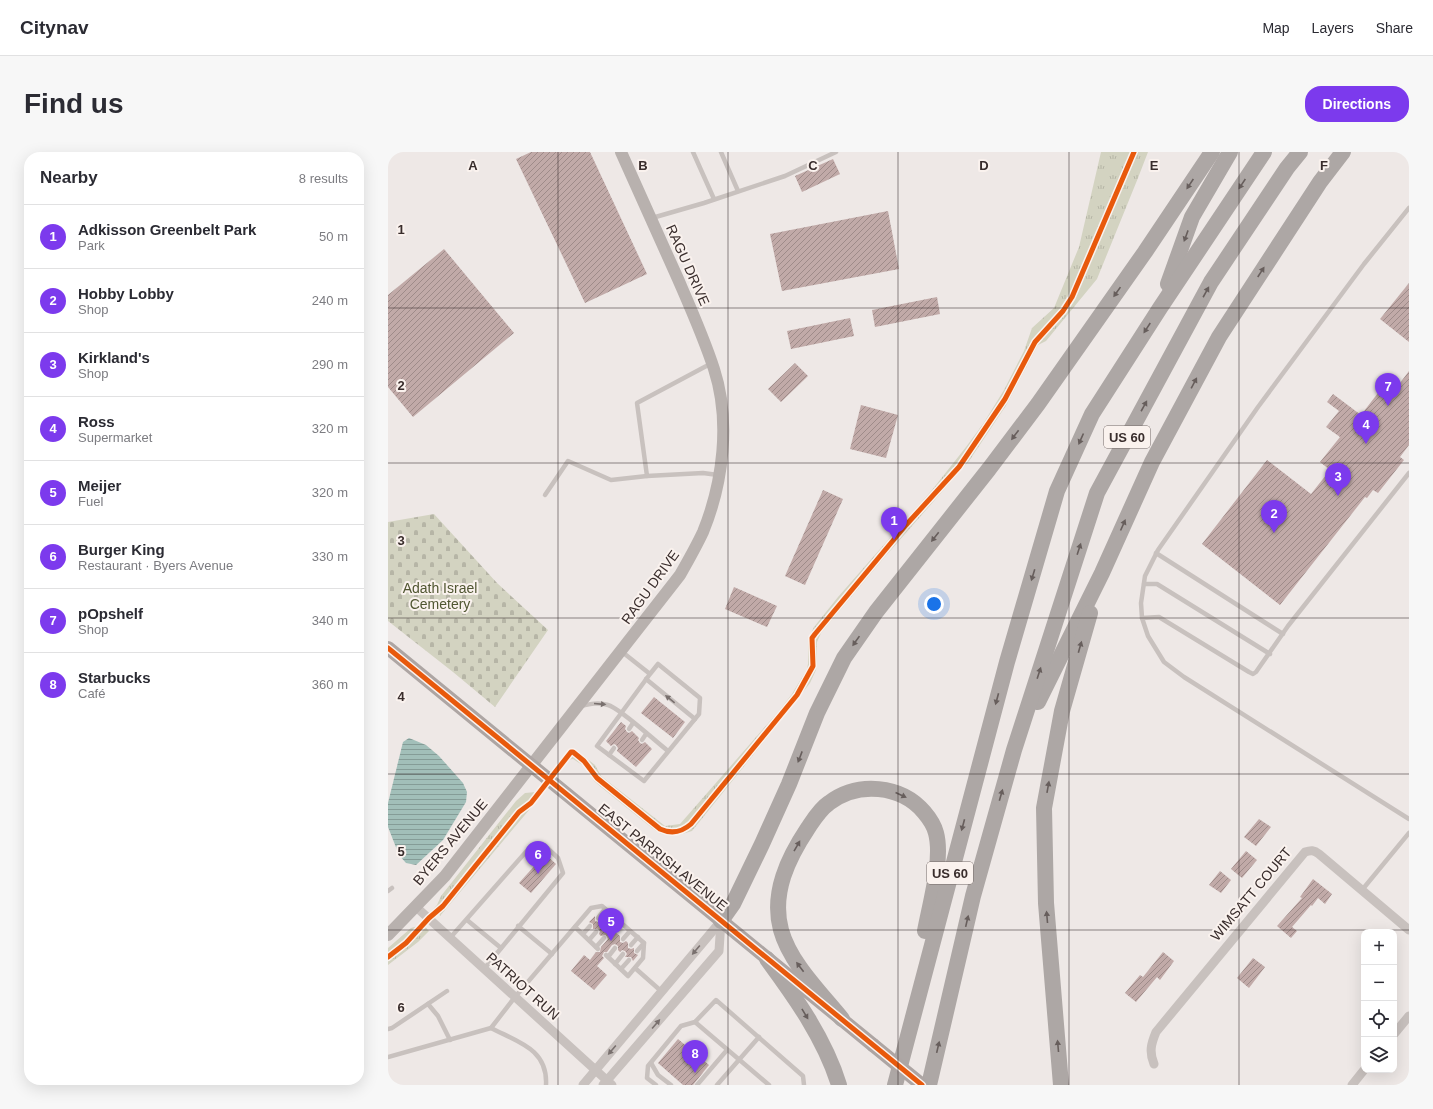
<!DOCTYPE html>
<html lang="en">
<head>
<meta charset="utf-8">
<style>
  :root { --surface:#fff; --page:#f7f7f7; --text:#2b2b33; --muted:#7c7c81; --line:#e1e1e2; --accent:#7c3aed }
  body { margin:0; font-family:Arial,sans-serif; background:var(--page); color:var(--text) }
  .controls { position:absolute; right:12px; bottom:12px; display:grid; overflow:hidden; border-radius:8px; box-shadow:0 4px 16px #0002 }
  .controls button { width:36px; height:36px; display:grid; place-items:center; padding:0; border:0; border-bottom:1px solid var(--line); background:var(--surface); color:var(--text); font:20px sans-serif }
  .you { position:absolute; left:546px; top:452px; width:14px; height:14px; margin:-10px; border:3px solid #fff; border-radius:50%; background:#1a73e8; box-shadow:0 0 0 6px #1a73e833 }
  .badge { display:grid; place-items:center; width:26px; height:26px; border-radius:50%; background:var(--accent); color:#fff; font-size:13px; font-weight:700 }
  .pin { position:absolute; translate:-50% -33px; filter:drop-shadow(0 1px 2px #0008) }
  .pin::after { content:''; position:absolute; top:21px; width:14px; height:12px; background:inherit; clip-path:polygon(0 0,100% 0,50% 100%) }
  .list { margin:0; padding:0; list-style:none }
  h2 { display:flex; justify-content:space-between; align-items:center; height:52px; margin:0; padding:0 16px; font-size:17px }
  h2 small { font-size:13px; font-weight:400; color:var(--muted) }
  .list li { display:grid; grid-template-columns:26px 1fr auto; gap:12px; align-items:center; box-sizing:border-box; height:64px; padding:0 16px; border-top:1px solid var(--line) }
  .list b { display:block; font-size:15px; white-space:nowrap }
  .list p { margin:0; font-size:13px; white-space:nowrap; color:var(--muted) }
  .list em { font-size:13px; font-style:normal; color:var(--muted) }
  .icon { flex:none; width:22px; height:22px; fill:none; stroke:currentColor; stroke-width:2; stroke-linecap:round; stroke-linejoin:round }
  .map { position:relative; flex:none; width:1021px; height:933px; overflow:hidden; border-radius:16px }
  header { display:flex; align-items:center; gap:24px; box-sizing:border-box; height:56px; padding:0 20px; background:var(--surface); border-bottom:1px solid var(--line) }
  header strong { font-size:19px }
  nav { display:flex; gap:22px; margin-inline-start:auto; font-size:14px }
  .intro { display:flex; align-items:center; justify-content:space-between; box-sizing:border-box; height:96px; padding:0 24px }
  h1 { margin:0; font-size:28px }
  .button { padding:10px 18px; border-radius:16px; background:var(--accent); color:#fff; font-size:14px; font-weight:700 }
  main { display:flex; gap:24px; padding:0 24px }
  aside { flex:1; background:var(--surface); border-radius:16px; box-shadow:0 4px 16px #0002 }
  .map>svg:first-child { display:block }
  .cemetery { fill:url(#cemetery-stones) }
  .park { fill:url(#park-tufts) }
  .water { fill:url(#water-rules) }
  .building { fill:url(#building-hatch) }
  .lines { fill:none; stroke-linecap:round; stroke-linejoin:round }
  .lane { stroke:#c8c1be; stroke-width:4.5 }
  .street { stroke:#c8c1be; stroke-width:9 }
  .secondary { stroke:#b8b1ae; stroke-width:12 }
  .primary { stroke:#ada5a3; stroke-width:14 }
  .highway { stroke:#ada7a5; stroke-width:16 }
  .primary-bridge { stroke:#ada5a3; stroke-width:14 }
  .cycleway-casing { stroke:#faf2ee; stroke-width:8 }
  .cycleway { stroke:#e8590c; stroke-width:5 }
  .oneway { fill:#675e5c }
  .oneway2 { fill:#79706e }
  .grid { fill:none; stroke:#392d2c; stroke-width:1; stroke-opacity:0.55 }
  .labels { text-anchor:middle; dominant-baseline:central; stroke-width:4; stroke-linejoin:round; paint-order:stroke }
  .shield { fill:#faf2ee; stroke:#736866; stroke-width:1 }
  .shield-label { font-size:13px; font-weight:bold; fill:#392d2c }
  .street-label { font-size:14px; fill:#392d2c; stroke:#faf2ee }
  .park-label { font-size:14px; fill:#505631; stroke:#faf2ee }
  .grid-label { font-size:13px; text-anchor:middle; font-weight:bold; fill:#392d2c; stroke:#faf2ee; stroke-width:4; stroke-linejoin:round; paint-order:stroke }
</style>
</head>
<body>
<header>
<strong>Citynav</strong>
<nav><a>Map</a><a>Layers</a><a>Share</a></nav>
</header>
<div class="intro"><h1>Find us</h1><a class="button">Directions</a></div>
<main>
<aside>
<h2>Nearby<small>8 results</small></h2>
<ul class="list">
<li><span class="badge">1</span><div><b>Adkisson Greenbelt Park</b><p>Park</p></div><em>50 m</em></li>
<li><span class="badge">2</span><div><b>Hobby Lobby</b><p>Shop</p></div><em>240 m</em></li>
<li><span class="badge">3</span><div><b>Kirkland's</b><p>Shop</p></div><em>290 m</em></li>
<li><span class="badge">4</span><div><b>Ross</b><p>Supermarket</p></div><em>320 m</em></li>
<li><span class="badge">5</span><div><b>Meijer</b><p>Fuel</p></div><em>320 m</em></li>
<li><span class="badge">6</span><div><b>Burger King</b><p>Restaurant · Byers Avenue</p></div><em>330 m</em></li>
<li><span class="badge">7</span><div><b>pOpshelf</b><p>Shop</p></div><em>340 m</em></li>
<li><span class="badge">8</span><div><b>Starbucks</b><p>Café</p></div><em>360 m</em></li>
</ul>
</aside>
<div class="map">
<svg width="1021" height="933" viewBox="0 0 1021 933">
  <defs>
    <pattern id="cemetery-stones" width="16" height="16" patternUnits="userSpaceOnUse"><rect width="16" height="16" fill="#d3d3c1"/><path d="M2 7V4a2 2 0 0 1 4 0v3zM10 15v-3a2 2 0 0 1 4 0v3z" fill="#b6b5a6"/></pattern>
    <pattern id="park-tufts" width="24" height="20" patternUnits="userSpaceOnUse"><rect width="24" height="20" fill="#d3d3c1"/><path d="M3 7l-1-3M5 7V3M7 7l1-3M15 17l-1-3M17 17v-4M19 17l1-3" fill="none" stroke="#b6b5a6"/></pattern>
    <pattern id="water-rules" width="6" height="5" patternUnits="userSpaceOnUse"><rect width="6" height="5" fill="#a2bfb9"/><path d="M0 2.5h6" fill="none" stroke="#859c97"/></pattern>
    <pattern id="building-hatch" width="6" height="6" patternUnits="userSpaceOnUse"><rect width="6" height="6" fill="#c1aaa8"/><path d="M-1 1l2-2M0 6l6-6M5 7l2-2" fill="none" stroke="#9e8b89"/></pattern>
  </defs>
  <rect width="100%" height="100%" fill="#eee8e6"/>
  <polygon class="cemetery" points="46,362 109,431 160,478 107,555 65,520 0,469 0,370"/>
  <polygon class="park" points="713,0 760,0 750,26 709,127 658,189 650,193 619,252 581,309 495,407 433,481 429,490 429,511 428,518 422,531 394,567 304,679 291,683 279,683 273,682 264,676 213,635 206,629 196,614 185,607 180,608 151,644 152,645 52,764 51,760 37,775 41,779 30,790 0,813 0,796 23,776 30,774 49,753 53,744 128,649 137,641 148,640 183,597 188,598 207,613 213,624 277,674 292,672 390,560 404,542 419,517 420,512 420,487 426,475 450,445 544,338 578,295 595,272 616,238 636,199 644,176 666,156 691,95"/>
  <polygon class="water" points="21,586 38,593 51,604 75,631 79,640 78,650 55,688 28,713 18,711 11,703 0,675 0,651 15,590"/>
  <g class="building">
    <polygon points="143,0 202,0 259,122 197,151 128,7"/>
    <polygon points="445,7 452,22 414,40 407,24"/>
    <polygon points="500,59 511,117 394,139 382,82"/>
    <polygon points="56,97 126,181 25,265 0,235 0,143"/>
    <polygon points="1021,131 1021,190 992,167"/>
    <polygon points="549,145 552,162 487,175 484,158"/>
    <polygon points="462,166 466,184 403,197 399,179"/>
    <polygon points="407,211 420,224 393,250 380,237"/>
    <polygon points="1021,219 1021,293 1012,305 1016,308 990,341 985,338 979,346 977,345 892,453 814,392 879,308 923,342 942,318 932,310 952,285 938,275 951,259 939,250 945,242 973,263 1000,228 1009,235"/>
    <polygon points="473,253 510,263 498,306 462,297"/>
    <polygon points="435,338 455,347 417,433 397,424"/>
    <polygon points="346,435 389,454 379,475 337,457"/>
    <polygon points="266,545 297,570 285,586 253,561"/>
    <polygon points="233,570 238,574 237,577 239,580 241,581 244,579 251,586 250,588 252,591 254,592 257,590 264,597 248,615 229,599 230,596 228,593 226,592 223,594 218,589"/>
    <polygon points="871,667 883,675 868,694 856,685"/>
    <polygon points="858,699 869,708 854,726 843,717"/>
    <polygon points="157,702 168,712 143,741 131,731"/>
    <polygon points="832,719 843,728 833,741 821,733"/>
    <polygon points="925,727 944,742 937,752 930,746 924,754 923,753 904,775 909,779 903,786 889,774 914,746 912,745"/>
    <polygon points="207,764 207,769 210,770 213,768 212,772 214,774 217,775 219,773 221,775 221,780 224,781 227,780 232,784 232,790 235,791 238,789 240,791 240,796 243,797 246,796 246,801 250,803 245,809 243,805 237,805 239,802 237,799 234,798 232,800 230,798 230,794 227,792 224,793 219,800 216,800 214,804 216,806 209,814 219,823 206,838 183,819 196,803 202,808 208,800 212,800 213,795 220,787 218,783 213,784 211,782 212,779 210,777 205,777 205,772 201,770"/>
    <polygon points="775,800 786,809 772,828 769,825 748,850 737,841 752,823 755,825"/>
    <polygon points="865,806 877,815 861,836 849,826"/>
    <polygon points="290,887 321,913 305,933 295,933 270,911"/>
  </g>
  <g class="lines">
    <g class="lane">
      <polyline points="305,0 326,47"/>
      <polyline points="333,0 350,39"/>
      <polyline points="1021,56 976,112 870,255 770,398 757,424 753,451 754,466 760,484 776,510 796,525 1021,667"/>
      <polyline points="264,66 316,51 397,24 448,0"/>
      <polyline points="324,211 249,251 259,324 315,321 330,323"/>
      <polyline points="157,343 180,309 223,328 259,324"/>
      <polyline points="768,401 895,482"/>
      <polyline points="756,432 769,432 882,502"/>
      <polyline points="754,466 771,465 861,520 865,522 868,520 900,474 1021,321"/>
      <polyline points="233,499 262,522 270,512 312,546 311,562 256,629 209,594 262,522"/>
      <polyline points="258,527 307,567"/>
      <path d="M 193,554 C 202,552 211,550 220,553 C 232,556 268,590 280,599"/>
      <polyline points="241,577 245,571"/>
      <polyline points="254,588 258,582"/>
      <polyline points="221,603 226,596"/>
      <polyline points="974,738 1021,681"/>
      <polyline points="0,739 4,736"/>
      <polyline points="210,766 217,757"/>
      <polyline points="79,768 113,796"/>
      <polyline points="216,771 224,763"/>
      <polyline points="130,774 164,802"/>
      <polyline points="187,775 210,797"/>
      <polyline points="224,777 231,769"/>
      <polyline points="195,782 202,774"/>
      <polyline points="62,786 144,693 156,693 170,706 175,721 96,817"/>
      <polyline points="235,787 242,779"/>
      <polyline points="201,788 208,780"/>
      <polyline points="243,793 250,785"/>
      <polyline points="208,795 216,786"/>
      <polyline points="249,799 256,791"/>
      <polyline points="220,805 227,796"/>
      <polyline points="227,812 235,802"/>
      <polyline points="247,816 273,839"/>
      <polyline points="233,817 241,808"/>
      <polyline points="40,852 50,864 62,888"/>
      <polyline points="307,870 381,933"/>
      <path d="M 103,876 C 130,890 160,897 158,933"/>
      <polyline points="0,877 4,876 59,839"/>
      <polyline points="0,905 103,876 127,845 203,756 214,754 256,791 255,806 240,824 218,803"/>
      <polyline points="263,911 270,923 283,933"/>
      <polyline points="268,933 259,926 260,914 293,874 307,870 328,848 415,924 416,933"/>
      <polyline points="309,933 339,898"/>
      <polyline points="329,933 371,885"/>
    </g>
    <g class="street">
      <polyline points="27,754 224,933"/>
      <polyline points="1006,882 1021,864"/>
      <path d="M 766,912 C 761,900 763,892 768,880 L 917,700 C 923,698 926,698 931,702 L 1021,778"/>
      <polyline points="195,933 333,769"/>
      <polyline points="215,933 331,799 333,769"/>
      <polyline points="964,933 976,918"/>
    </g>
    <path class="secondary" d="M 0,783 L 57,724 L 292,423 C 300,409 308,395 315,380 C 335,331 343,269 326,217 C 316,186 303,157 290,127 C 271,85 252,42 233,0"/>
    <polyline class="primary" points="0,496 485,893"/>
    <g class="highway">
      <polyline points="780,132 804,65 842,0"/>
      <polyline points="650,550 714,421 764,310 831,185 932,30 955,0"/>
      <polyline points="333,769 345,752 374,692 401,632 429,561 456,506 488,460 601,317 650,252 757,100 824,0"/>
      <path d="M 379,807 C 407,845 437,887 451,933"/>
      <path d="M 454,867 C 433,841 402,811 393,778 C 383,741 400,706 420,676 C 426,667 432,657 441,651 C 470,629 513,633 536,660 C 542,667 546,673 548,681 C 555,707 542,752 537,779"/>
      <polyline points="507,933 619,510 669,339 704,262 772,156 876,0"/>
      <polyline points="541,933 585,744 626,598 709,341 823,130 899,16 912,0"/>
      <polyline points="673,933 658,751 656,656 674,559 702,461"/>
    </g>
    <polyline class="primary-bridge" points="485,893 534,933"/>
    <defs>
      <g id="cycleway">
        <polyline points="0,496 534,933"/>
        <path d="M 0,805 L 18,791 L 41,766 L 55,754 L 131,660 L 143,651 L 183,600 L 185,600 L 196,609 L 209,626 L 272,677 C 283,682 294,680 303,672 L 409,543 L 425,514 L 424,486 L 427,482 L 518,373 L 571,315 L 617,247 L 647,190 L 675,159 L 684,145 L 746,0"/>
      </g>
    </defs>
    <use href="#cycleway" class="cycleway-casing"/>
    <use href="#cycleway" class="cycleway"/>
  </g>
  <defs><path id="oneway-solid" d="M-6-.8H1V-3.2L6.5 0L1 3.2V.8H-6Z"/></defs>
  <g class="oneway">
    <use href="#oneway-solid" transform="translate(802 32) rotate(124)"/>
    <use href="#oneway-solid" transform="translate(854 32) rotate(124)"/>
    <use href="#oneway-solid" transform="translate(798 84) rotate(110)"/>
    <use href="#oneway-solid" transform="translate(873 120) rotate(-57)"/>
    <use href="#oneway-solid" transform="translate(729 140) rotate(125)"/>
    <use href="#oneway-solid" transform="translate(818 140) rotate(-61)"/>
    <use href="#oneway-solid" transform="translate(759 176) rotate(123)"/>
    <use href="#oneway-solid" transform="translate(806 231) rotate(-62)"/>
    <use href="#oneway-solid" transform="translate(756 254) rotate(-61)"/>
    <use href="#oneway-solid" transform="translate(627 283) rotate(127)"/>
    <use href="#oneway-solid" transform="translate(693 287) rotate(114)"/>
    <use href="#oneway-solid" transform="translate(735 373) rotate(-66)"/>
    <use href="#oneway-solid" transform="translate(547 385) rotate(128)"/>
    <use href="#oneway-solid" transform="translate(691 397) rotate(-72)"/>
    <use href="#oneway-solid" transform="translate(645 423) rotate(107)"/>
    <use href="#oneway-solid" transform="translate(468 489) rotate(125)"/>
    <use href="#oneway-solid" transform="translate(692 495) rotate(-74)"/>
    <use href="#oneway-solid" transform="translate(651 521) rotate(-72)"/>
    <use href="#oneway-solid" transform="translate(609 547) rotate(105)"/>
    <use href="#oneway-solid" transform="translate(412 605) rotate(111)"/>
    <use href="#oneway-solid" transform="translate(660 635) rotate(-80)"/>
    <use href="#oneway-solid" transform="translate(513 643) rotate(25)"/>
    <use href="#oneway-solid" transform="translate(613 643) rotate(-74)"/>
    <use href="#oneway-solid" transform="translate(575 673) rotate(105)"/>
    <use href="#oneway-solid" transform="translate(409 694) rotate(-60)"/>
    <use href="#oneway-solid" transform="translate(659 765) rotate(-95)"/>
    <use href="#oneway-solid" transform="translate(579 769) rotate(-77)"/>
    <use href="#oneway-solid" transform="translate(412 815) rotate(-127)"/>
    <use href="#oneway-solid" transform="translate(417 862) rotate(59)"/>
    <use href="#oneway-solid" transform="translate(670 894) rotate(-95)"/>
    <use href="#oneway-solid" transform="translate(550 895) rotate(-77)"/>
  </g>
  <g class="oneway2">
    <use href="#oneway-solid" transform="translate(282 547) rotate(-141)"/>
    <use href="#oneway-solid" transform="translate(212 552) rotate(5)"/>
    <use href="#oneway-solid" transform="translate(308 798) rotate(130)"/>
    <use href="#oneway-solid" transform="translate(268 872) rotate(-49)"/>
    <use href="#oneway-solid" transform="translate(224 898) rotate(130)"/>
  </g>
  <path class="grid" d="M 170,0 L 170,933M 340,0 L 340,933M 510,0 L 510,933M 681,0 L 681,933M 851,0 L 851,933M 0,156 L 1021,156M 0,311 L 1021,311M 0,466 L 1021,466M 0,622 L 1021,622M 0,778 L 1021,778"/>
  <g class="labels">
    <g class="shield">
      <rect x="716" y="274" width="46" height="22" rx="3"/>
      <rect x="539" y="710" width="46" height="22" rx="3"/>
    </g>
    <g class="shield-label">
      <text x="739" y="285">US 60</text>
      <text x="562" y="721">US 60</text>
    </g>
    <g class="street-label">
      <text transform="translate(300 113) rotate(66)">RAGU DRIVE</text>
      <text transform="translate(262 435) rotate(-54)">RAGU DRIVE</text>
      <text transform="translate(62 690) rotate(-50)">BYERS AVENUE</text>
      <text transform="translate(275 705) rotate(39)">EAST PARRISH AVENUE</text>
      <text transform="translate(863 742) rotate(-50)">WIMSATT COURT</text>
      <text transform="translate(135 834) rotate(42)">PATRIOT RUN</text>
    </g>
    <g class="park-label">
      <text x="52" y="436">Adath Israel<tspan x="52" dy="16">Cemetery</tspan></text>
    </g>
  </g>
  <g class="grid-label">
    <text x="85" y="18">A</text>
    <text x="255" y="18">B</text>
    <text x="425" y="18">C</text>
    <text x="596" y="18">D</text>
    <text x="766" y="18">E</text>
    <text x="936" y="18">F</text>
    <text x="13" y="82">1</text>
    <text x="13" y="238">2</text>
    <text x="13" y="393">3</text>
    <text x="13" y="549">4</text>
    <text x="13" y="704">5</text>
    <text x="13" y="860">6</text>
  </g>
</svg>
<div class="controls">
<button>+</button>
<button>−</button>
<button><svg class="icon" aria-label="locate" viewBox="0 0 24 24"><circle cx="12" cy="12" r="6"/><path d="M12 2v4M12 18v4M2 12h4M18 12h4"/></svg></button>
<button><svg class="icon" aria-label="layers" viewBox="0 0 24 24"><path d="M12 4l9 5-9 5-9-5zM3 14l9 5 9-5"/></svg></button>
</div>
<div class="you"></div>
<div class="pin badge" style="left:506px;top:388px">1</div>
<div class="pin badge" style="left:886px;top:381px">2</div>
<div class="pin badge" style="left:950px;top:344px">3</div>
<div class="pin badge" style="left:978px;top:292px">4</div>
<div class="pin badge" style="left:223px;top:789px">5</div>
<div class="pin badge" style="left:150px;top:722px">6</div>
<div class="pin badge" style="left:1000px;top:254px">7</div>
<div class="pin badge" style="left:307px;top:921px">8</div>
</div>
</main>
</body>
</html>
